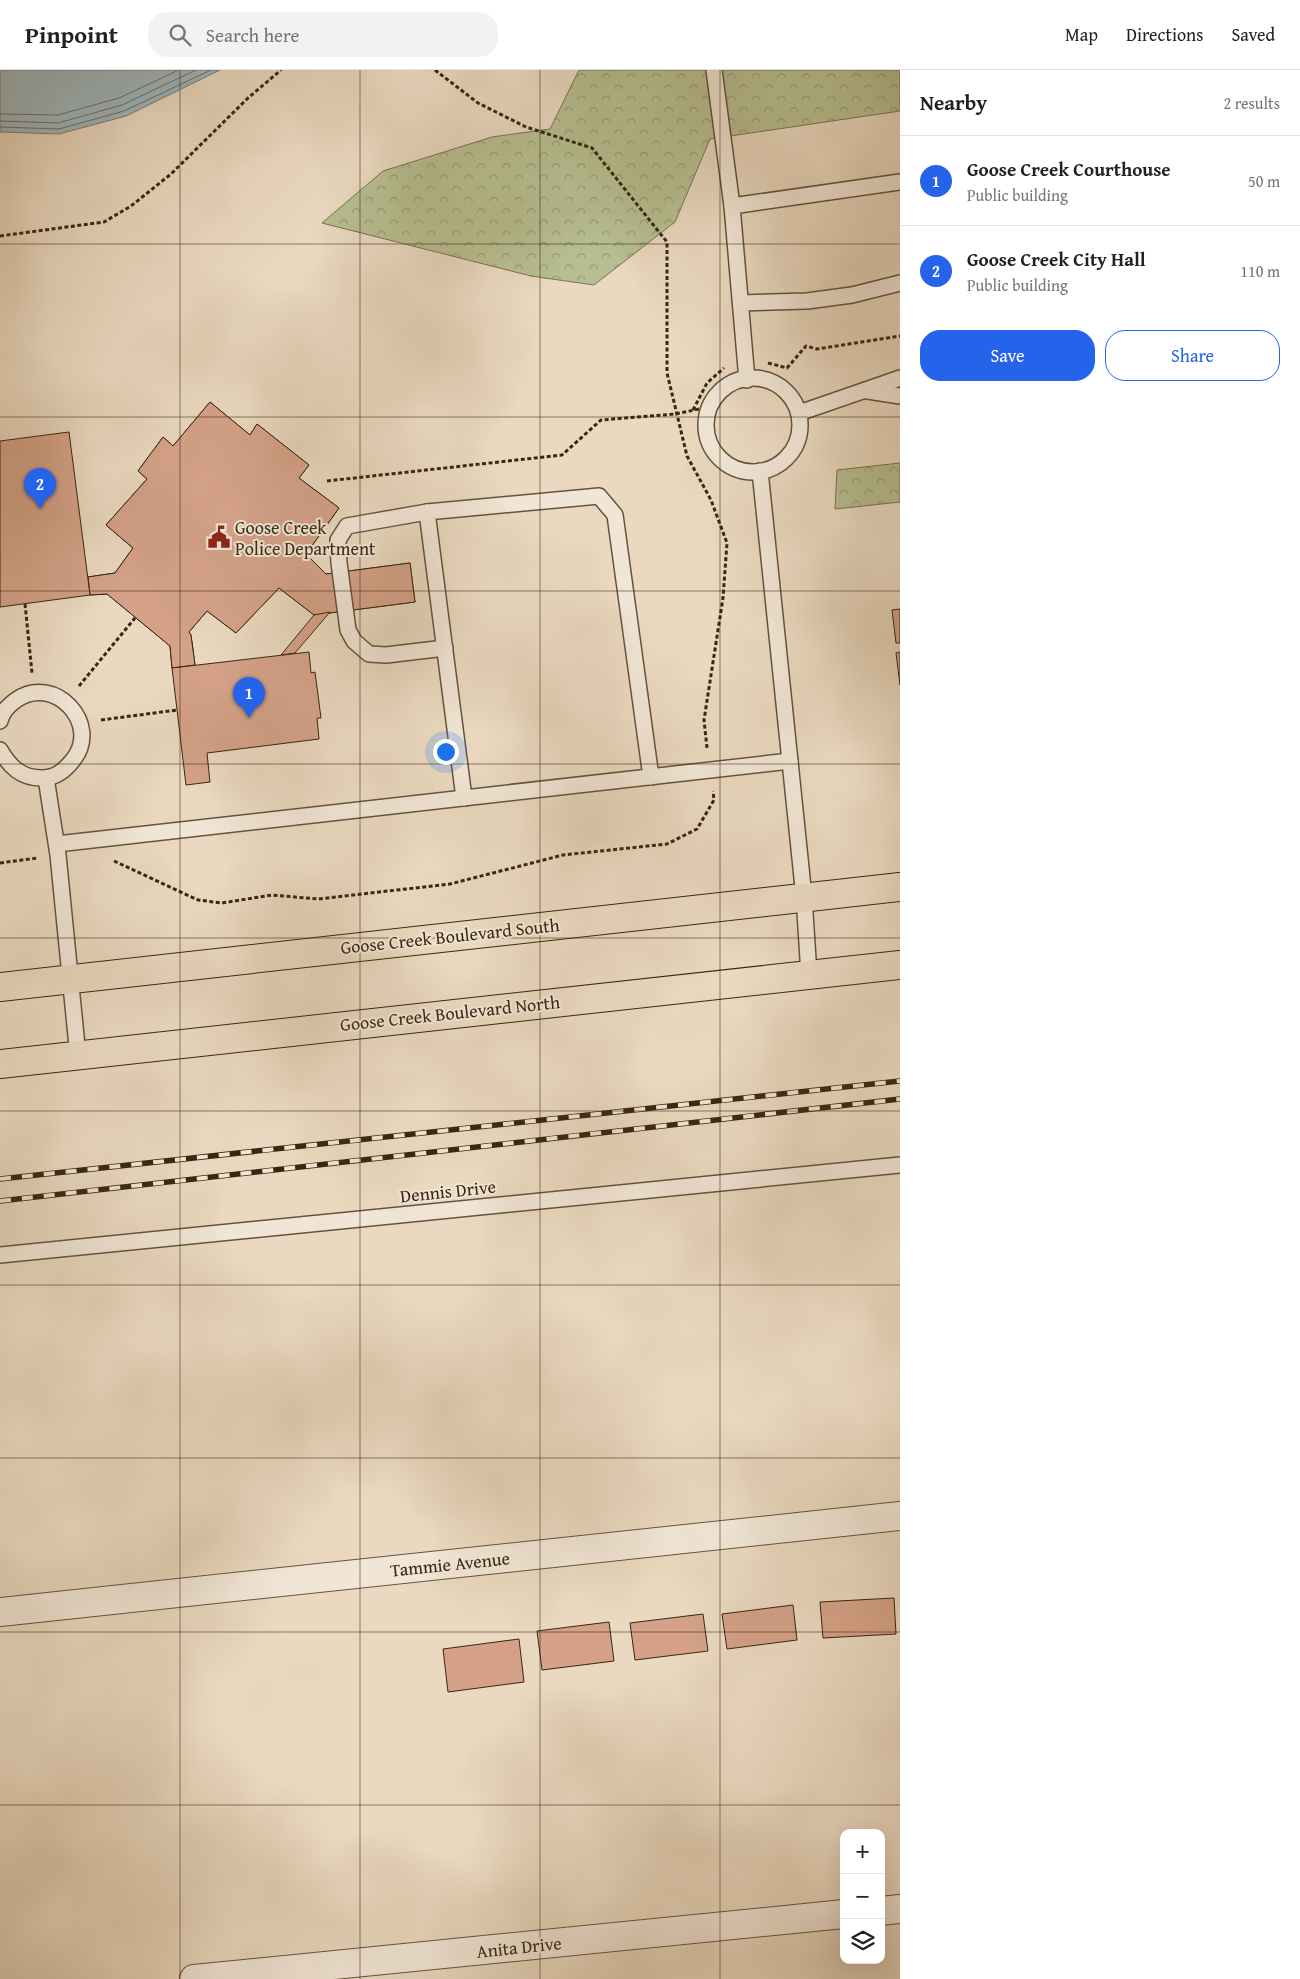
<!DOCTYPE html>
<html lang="en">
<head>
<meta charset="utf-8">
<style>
  :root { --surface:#fff; --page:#f2f2f2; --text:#202124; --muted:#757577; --line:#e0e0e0; --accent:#2563eb }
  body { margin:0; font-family:"Gentium Book Plus",serif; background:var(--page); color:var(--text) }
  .controls { position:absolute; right:15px; bottom:15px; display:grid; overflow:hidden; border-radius:10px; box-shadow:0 5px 20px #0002 }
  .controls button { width:45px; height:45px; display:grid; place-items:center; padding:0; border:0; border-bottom:1px solid var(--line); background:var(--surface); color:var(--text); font:25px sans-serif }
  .you { position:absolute; left:445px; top:681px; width:18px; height:18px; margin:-12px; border:4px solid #fff; border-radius:50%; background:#1a73e8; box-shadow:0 0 0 8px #1a73e833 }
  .badge { display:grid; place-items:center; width:32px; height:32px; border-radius:50%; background:var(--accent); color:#fff; font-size:16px; font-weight:700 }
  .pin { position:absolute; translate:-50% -41px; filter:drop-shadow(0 1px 2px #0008) }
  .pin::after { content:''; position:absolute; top:26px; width:18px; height:15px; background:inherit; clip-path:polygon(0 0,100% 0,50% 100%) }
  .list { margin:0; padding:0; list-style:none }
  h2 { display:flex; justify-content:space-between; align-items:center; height:65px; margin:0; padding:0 20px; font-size:21px }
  h2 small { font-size:16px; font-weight:400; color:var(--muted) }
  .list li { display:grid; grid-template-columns:32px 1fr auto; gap:15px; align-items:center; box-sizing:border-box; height:90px; padding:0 20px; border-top:1px solid var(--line) }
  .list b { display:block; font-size:19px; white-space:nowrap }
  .list p { margin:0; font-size:16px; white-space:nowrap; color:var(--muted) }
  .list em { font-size:16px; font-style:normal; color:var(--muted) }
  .actions { display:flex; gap:10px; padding:15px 20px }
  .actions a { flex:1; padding:11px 0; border:1px solid var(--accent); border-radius:20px; text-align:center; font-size:18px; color:var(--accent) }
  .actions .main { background:var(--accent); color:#fff }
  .icon { flex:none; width:28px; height:28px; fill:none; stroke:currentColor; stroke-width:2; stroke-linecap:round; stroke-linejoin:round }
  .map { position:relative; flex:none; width:900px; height:1909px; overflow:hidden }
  header { display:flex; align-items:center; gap:30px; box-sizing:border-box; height:70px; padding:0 25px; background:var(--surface); border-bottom:1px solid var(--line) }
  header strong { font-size:24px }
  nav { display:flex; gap:28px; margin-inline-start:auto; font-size:18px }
  .search { width:350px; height:45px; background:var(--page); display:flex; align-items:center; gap:12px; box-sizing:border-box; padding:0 18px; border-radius:20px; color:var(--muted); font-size:19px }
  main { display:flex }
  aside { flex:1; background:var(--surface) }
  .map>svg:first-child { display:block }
  .forest { fill:url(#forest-crowns); stroke:#787251 }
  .water { fill:#9eb7be; stroke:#767d78 }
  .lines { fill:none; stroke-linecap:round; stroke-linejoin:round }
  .shore { stroke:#6c6e67; stroke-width:1 }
  .building { fill:#d5a289; stroke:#392610; fill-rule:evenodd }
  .lane-casing { stroke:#65533c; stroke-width:18 }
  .street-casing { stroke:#65533c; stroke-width:30 }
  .highway-casing { stroke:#392610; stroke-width:30 }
  .path { stroke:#392610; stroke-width:3; stroke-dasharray:4 2.5; stroke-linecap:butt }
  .lane { stroke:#f1e6d6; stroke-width:15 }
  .street { stroke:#f1e6d6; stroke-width:28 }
  .highway { stroke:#ead9c0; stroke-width:28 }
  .rail-casing { stroke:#392610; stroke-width:5.5 }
  .rail { stroke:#f1e6d6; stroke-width:4; stroke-dasharray:11; stroke-linecap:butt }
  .grid { fill:none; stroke:#392610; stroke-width:1; stroke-opacity:0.55 }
  .labels { text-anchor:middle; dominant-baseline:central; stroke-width:4; stroke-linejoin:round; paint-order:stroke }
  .poi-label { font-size:18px; fill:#392610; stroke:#f1e6d6; text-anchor:start }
  .street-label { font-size:18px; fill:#392610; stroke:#f1e6d6 }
</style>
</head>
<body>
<header>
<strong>Pinpoint</strong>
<div class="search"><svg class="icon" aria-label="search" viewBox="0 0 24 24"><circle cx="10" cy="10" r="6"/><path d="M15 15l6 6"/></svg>Search here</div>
<nav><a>Map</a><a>Directions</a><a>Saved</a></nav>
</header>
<main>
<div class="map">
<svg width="900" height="1909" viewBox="0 0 900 1909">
  <defs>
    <pattern id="forest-crowns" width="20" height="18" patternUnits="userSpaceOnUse" patternTransform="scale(1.25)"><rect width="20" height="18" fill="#b7bf92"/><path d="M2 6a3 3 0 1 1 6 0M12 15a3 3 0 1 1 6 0" fill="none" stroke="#969b76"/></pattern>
  </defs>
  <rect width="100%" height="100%" fill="#ead9c0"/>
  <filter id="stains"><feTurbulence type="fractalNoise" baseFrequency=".004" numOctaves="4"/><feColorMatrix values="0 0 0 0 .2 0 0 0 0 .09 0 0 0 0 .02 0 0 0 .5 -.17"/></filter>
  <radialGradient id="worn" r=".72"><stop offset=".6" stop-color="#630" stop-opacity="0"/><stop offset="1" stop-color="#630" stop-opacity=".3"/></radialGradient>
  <g class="forest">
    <polygon points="579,0 900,0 900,41 710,69 675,152 594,215 531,206 322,153 383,101 492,67 550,59"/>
    <polygon points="900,393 900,432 835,439 837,400"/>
  </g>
  <polygon class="water" points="0,0 220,0 126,46 59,64 0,62"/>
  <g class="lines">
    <g class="shore">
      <polyline points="0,44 58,45 119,28 179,0"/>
      <polyline points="0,51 58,53 122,35 196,0"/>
      <polyline points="0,57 59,59 124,41 211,0"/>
    </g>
  </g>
  <g class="building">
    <path d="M 210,332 L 250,365 L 257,354 L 309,395 L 299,408 L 339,438 L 306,484 L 326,504 L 410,493 L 415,532 L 314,545 L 279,518 L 236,563 L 207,541 L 189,562 L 191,565 L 195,595 L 172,598 L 170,576 L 107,524 L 90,525 L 88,507 L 115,503 L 133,478 L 106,455 L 147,409 L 138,401 L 163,367 L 173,376 ZM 215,424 L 250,452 L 218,491 L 209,484 L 213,480 L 196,466 L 193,470 L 184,462 Z"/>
    <polygon points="210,332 250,365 257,354 309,395 299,408 339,438 306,484 326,504 410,493 415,532 314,545 279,518 236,563 207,541 189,562 191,565 195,595 172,598 170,576 107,524 90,525 88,507 115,503 133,478 106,455 147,409 138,401 163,367 173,376"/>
    <polygon points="69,362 90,525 0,537 0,371"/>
    <polygon points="900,539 900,573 896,573 892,540"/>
    <polygon points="330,542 295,583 281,585 314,545"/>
    <polygon points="309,582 311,603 315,602 321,648 317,648 319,669 207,683 210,712 186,715 172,598"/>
    <polygon points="900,582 900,615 896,583"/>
    <polygon points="894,1528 896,1564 823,1568 820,1532"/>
    <polygon points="793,1535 797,1570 727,1579 722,1544"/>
    <polygon points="703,1544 708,1581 635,1590 630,1553"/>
    <polygon points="609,1552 614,1591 542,1600 537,1561"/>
    <polygon points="519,1569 524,1612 448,1622 443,1579"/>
  </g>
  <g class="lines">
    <defs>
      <g id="lane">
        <polyline points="714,0 732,136"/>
        <polyline points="741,233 807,231 852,225 900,213"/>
        <circle cx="753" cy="355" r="47"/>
        <polyline points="747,310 732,136 900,112"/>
        <polyline points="868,321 900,326"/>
        <polyline points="799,343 900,308"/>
        <polyline points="760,401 804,827 809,905"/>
        <polyline points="427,442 347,456 338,470 339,493 348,560 354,571 369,584 386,585 445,578"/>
        <path d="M 0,651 C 2,642 9,635 16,630 C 54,603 102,654 73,690 C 65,700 56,708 42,708 C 21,708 10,697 0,680"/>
        <polyline points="46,708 58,785 78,986"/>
        <polyline points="464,728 427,442 599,426 615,445 651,707"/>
        <polyline points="57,774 790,691"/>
        <polyline points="0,1185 900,1095"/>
      </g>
      <g id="street">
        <polyline points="0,1542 900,1446"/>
        <polyline points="881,1841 900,1839"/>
        <polyline points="194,1909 844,1844"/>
      </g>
      <g id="highway">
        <polyline points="0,917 900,817"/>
        <polyline points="0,994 900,895"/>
      </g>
    </defs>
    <use href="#lane" class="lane-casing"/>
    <use href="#street" class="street-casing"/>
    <use href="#highway" class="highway-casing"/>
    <g class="path">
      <polyline points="435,0 478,33 526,57 592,78 667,172 667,303 687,386 711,430 727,473 723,528 704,650 707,678"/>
      <polyline points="0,166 104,152 131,136 171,104 248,28 281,0"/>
      <polyline points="768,293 787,298 806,276 817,279 900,266"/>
      <polyline points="693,340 707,313 724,298"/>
      <polyline points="327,411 562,385 601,350 675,344 709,337"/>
      <polyline points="25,534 32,603"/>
      <polyline points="79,616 135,548"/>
      <polyline points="101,650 177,640"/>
      <polyline points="114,791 198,830 222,833 272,825 318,829 450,814 563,785 667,774 697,759 714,730 713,721"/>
      <polyline points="0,793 37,788"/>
    </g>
    <use href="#lane" class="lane"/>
    <use href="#street" class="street"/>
    <use href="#highway" class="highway"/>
    <defs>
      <g id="rail">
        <polyline points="0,1109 900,1011"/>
        <polyline points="0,1131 900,1029"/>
      </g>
    </defs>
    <use href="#rail" class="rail-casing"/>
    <use href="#rail" class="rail"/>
  </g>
  <path class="grid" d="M 180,0 L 180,1909M 360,0 L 360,1909M 540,0 L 540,1909M 720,0 L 720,1909M 0,174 L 900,174M 0,347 L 900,347M 0,521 L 900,521M 0,694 L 900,694M 0,868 L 900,868M 0,1041 L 900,1041M 0,1215 L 900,1215M 0,1388 L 900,1388M 0,1562 L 900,1562M 0,1735 L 900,1735"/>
  <defs>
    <symbol id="civic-bare" viewBox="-9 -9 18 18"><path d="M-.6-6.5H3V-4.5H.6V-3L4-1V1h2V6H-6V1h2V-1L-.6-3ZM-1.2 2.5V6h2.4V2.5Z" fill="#8f2418" stroke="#f1e6d6" stroke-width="2.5" paint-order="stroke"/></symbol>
  </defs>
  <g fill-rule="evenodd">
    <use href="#civic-bare" x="203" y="451" width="32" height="32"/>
  </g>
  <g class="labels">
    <g class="poi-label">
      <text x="235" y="457">Goose Creek<tspan x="235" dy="21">Police Department</tspan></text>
    </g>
    <g class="street-label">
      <text transform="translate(450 866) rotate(-6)">Goose Creek Boulevard South</text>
      <text transform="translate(450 943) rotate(-6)">Goose Creek Boulevard North</text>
      <text transform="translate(448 1121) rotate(-6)">Dennis Drive</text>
      <text transform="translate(450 1494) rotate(-6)">Tammie Avenue</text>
      <text transform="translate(519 1877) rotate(-6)">Anita Drive</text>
    </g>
  </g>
  <rect width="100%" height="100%" filter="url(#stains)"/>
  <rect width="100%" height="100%" fill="url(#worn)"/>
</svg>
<div class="controls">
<button>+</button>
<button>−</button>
<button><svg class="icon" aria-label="layers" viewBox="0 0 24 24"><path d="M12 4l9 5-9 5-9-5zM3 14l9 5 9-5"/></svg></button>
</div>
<div class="you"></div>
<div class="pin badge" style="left:249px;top:648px">1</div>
<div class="pin badge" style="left:40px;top:439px">2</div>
</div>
<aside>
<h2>Nearby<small>2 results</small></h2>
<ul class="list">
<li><span class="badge">1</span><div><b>Goose Creek Courthouse</b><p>Public building</p></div><em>50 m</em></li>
<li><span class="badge">2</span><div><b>Goose Creek City Hall</b><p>Public building</p></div><em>110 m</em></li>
</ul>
<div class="actions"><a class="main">Save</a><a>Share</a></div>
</aside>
</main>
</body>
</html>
